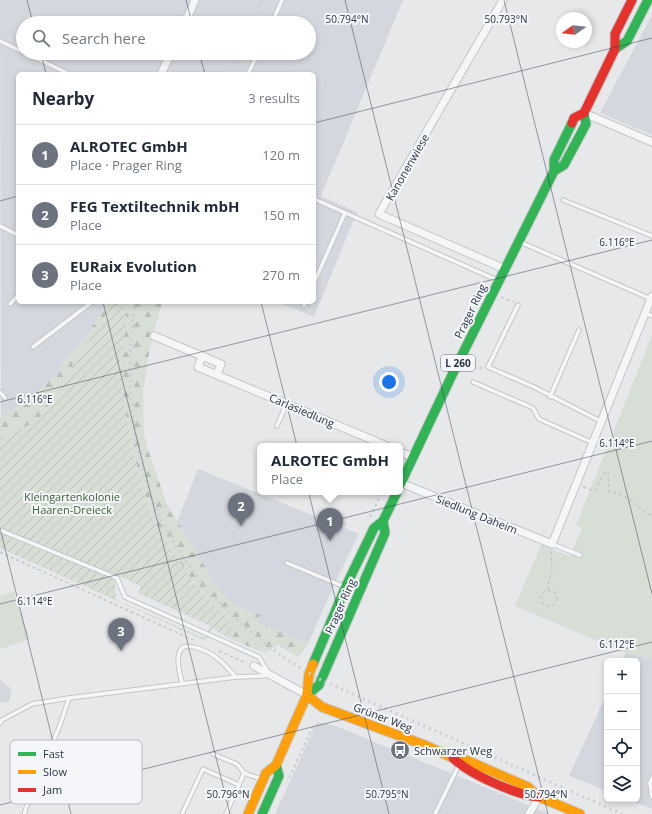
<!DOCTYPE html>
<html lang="en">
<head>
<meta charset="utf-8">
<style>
  :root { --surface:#fff; --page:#f6f6f7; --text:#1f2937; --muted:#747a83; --line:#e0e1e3; --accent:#6c737f }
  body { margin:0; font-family:"Open Sans",sans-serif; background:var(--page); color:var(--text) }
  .controls { position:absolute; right:12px; bottom:12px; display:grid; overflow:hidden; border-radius:6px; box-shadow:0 2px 6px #0003 }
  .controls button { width:36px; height:36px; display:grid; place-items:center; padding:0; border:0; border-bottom:1px solid var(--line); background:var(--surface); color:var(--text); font:20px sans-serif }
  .compass { position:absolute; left:556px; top:12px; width:36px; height:36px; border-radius:50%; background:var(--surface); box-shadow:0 2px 6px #0003; rotate:256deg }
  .you { position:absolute; left:389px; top:382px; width:14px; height:14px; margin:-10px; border:3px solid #fff; border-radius:50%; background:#1a73e8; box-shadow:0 0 0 6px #1a73e833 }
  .badge { display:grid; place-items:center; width:26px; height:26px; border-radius:50%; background:var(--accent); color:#fff; font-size:13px; font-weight:700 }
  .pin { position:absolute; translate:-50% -33px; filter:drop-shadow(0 1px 2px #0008) }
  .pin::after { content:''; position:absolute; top:21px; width:14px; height:12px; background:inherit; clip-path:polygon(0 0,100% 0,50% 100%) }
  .popup { position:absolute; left:257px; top:443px; width:146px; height:52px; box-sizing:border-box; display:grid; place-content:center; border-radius:6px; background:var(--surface); filter:drop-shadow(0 1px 3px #0005); font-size:13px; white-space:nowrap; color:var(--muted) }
  .popup b { font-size:15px; color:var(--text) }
  .popup::after { content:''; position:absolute; left:50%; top:100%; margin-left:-8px; border:8px solid transparent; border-top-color:var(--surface) }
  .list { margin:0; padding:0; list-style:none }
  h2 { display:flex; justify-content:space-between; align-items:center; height:52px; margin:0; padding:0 16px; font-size:17px }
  h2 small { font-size:13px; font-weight:400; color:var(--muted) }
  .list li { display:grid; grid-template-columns:26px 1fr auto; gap:12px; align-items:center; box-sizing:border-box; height:60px; padding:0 16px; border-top:1px solid var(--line) }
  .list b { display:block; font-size:15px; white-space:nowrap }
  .list p { margin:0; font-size:13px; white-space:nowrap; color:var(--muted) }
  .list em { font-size:13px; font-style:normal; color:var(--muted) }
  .icon { flex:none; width:22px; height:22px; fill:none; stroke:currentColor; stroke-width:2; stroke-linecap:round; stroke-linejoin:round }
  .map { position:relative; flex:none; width:652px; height:814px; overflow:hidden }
  .search { position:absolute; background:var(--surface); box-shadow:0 2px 6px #0003; left:16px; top:16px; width:300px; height:44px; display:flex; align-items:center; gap:10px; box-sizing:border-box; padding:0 14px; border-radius:22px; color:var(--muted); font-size:15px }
  .panel { position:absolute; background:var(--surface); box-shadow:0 2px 6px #0003; left:16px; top:72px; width:300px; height:232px; border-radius:6px }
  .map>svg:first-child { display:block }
  .built { fill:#d4d7dd; fill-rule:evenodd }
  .forest { fill:url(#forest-firs) }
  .park { fill:#d6ded6 }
  .garden { fill:url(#garden-furrows); fill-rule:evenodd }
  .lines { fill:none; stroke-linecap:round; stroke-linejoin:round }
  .lane-casing { stroke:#c4c6c8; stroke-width:5.5 }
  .street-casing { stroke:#c4c6c8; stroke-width:9 }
  .fast-casing { stroke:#c4c6c8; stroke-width:11 }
  .slow-casing { stroke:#c4c6c8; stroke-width:11 }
  .jam-casing { stroke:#c4c6c8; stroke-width:11 }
  .path { stroke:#c5c6ca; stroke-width:1.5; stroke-dasharray:3 3; stroke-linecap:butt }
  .lane { stroke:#f5f6f7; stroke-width:3.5 }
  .street { stroke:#f5f6f7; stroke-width:7 }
  .fast { stroke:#30b455; stroke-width:9 }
  .slow { stroke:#ff9f0a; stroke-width:9 }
  .jam { stroke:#e5322d; stroke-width:9 }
  .rail { stroke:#cecfd2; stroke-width:3; stroke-dasharray:2 4; stroke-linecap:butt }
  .ticks { fill:none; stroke:#2b3445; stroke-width:1; stroke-opacity:0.45 }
  .labels { text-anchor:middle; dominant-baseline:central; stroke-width:4; stroke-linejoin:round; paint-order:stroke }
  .shield { fill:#f4f6f9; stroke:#676e7b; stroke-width:1 }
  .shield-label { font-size:10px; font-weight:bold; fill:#2b3445 }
  .street-label { font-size:11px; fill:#2b3445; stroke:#f4f6f9 }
  .park-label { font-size:11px; fill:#3f6138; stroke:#f4f6f9 }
  .poi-label { font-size:11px; fill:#2b3445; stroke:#f4f6f9; text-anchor:start }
  .key { fill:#f4f6f9; stroke:#b8bcc3; stroke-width:1 }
  .key-label { font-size:11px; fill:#2b3445 }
  .ticks-label { font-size:10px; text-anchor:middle; fill:#2b3445; stroke:#f4f6f9; stroke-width:4; stroke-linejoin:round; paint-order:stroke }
</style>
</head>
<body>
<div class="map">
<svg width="652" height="814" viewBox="0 0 652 814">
  <defs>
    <pattern id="forest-firs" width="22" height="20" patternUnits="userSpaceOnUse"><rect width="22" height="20" fill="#d6ded6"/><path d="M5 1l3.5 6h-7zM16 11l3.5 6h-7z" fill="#b8bfb9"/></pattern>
    <pattern id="garden-furrows" width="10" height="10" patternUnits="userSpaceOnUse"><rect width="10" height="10" fill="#d6ded6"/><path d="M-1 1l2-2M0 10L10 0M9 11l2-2" fill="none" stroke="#b8bfb9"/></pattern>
  </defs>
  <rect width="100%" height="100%" fill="#e6e8ea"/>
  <g class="built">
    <path d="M 0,0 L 403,0 L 321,196 L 357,212 L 314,317 L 279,302 L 314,302 L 314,74 L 18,74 L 18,302 L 107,302 L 86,337 L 60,366 L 62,370 L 28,399 L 1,418 ZM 23,23 L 309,23 L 309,53 L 23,53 Z"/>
    <polygon points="652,15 652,135 600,113"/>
    <polygon points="198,469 359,534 333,587 308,644 256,622 259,615 235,605 216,587 177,522"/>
    <polygon points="626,653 652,658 652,809 626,799 637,799 637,661 622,661"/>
    <polygon points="0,680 12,689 9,702 0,703"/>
    <polygon points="607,693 607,791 569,776"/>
    <polygon points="317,722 336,726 550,814 275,814"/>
  </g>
  <polygon class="forest" points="107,302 162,302 150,348 143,391 144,434 149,452 166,502 217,587 235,605 260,615 257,622 308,644 298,657 278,645 265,653 230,639 236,630 197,587 163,538 148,508 134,455 124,405 120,361 123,350 126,309 90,339 75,360 66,382 36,422 0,439 0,417 1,418 28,399 62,370 60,367 86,337"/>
  <g class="park">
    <polygon points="652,335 652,658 626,653 515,606 541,545 570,556 582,528 576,525"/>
    <polygon points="14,591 30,639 0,649 0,596"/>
  </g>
  <path class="garden" d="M 112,303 L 127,309 L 123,350 L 120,361 L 124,405 L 134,455 L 148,508 L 163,538 L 197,587 L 236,630 L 230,639 L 212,628 L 206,641 L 0,548 L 0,439 L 36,422 L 66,382 L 75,360 L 90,339 ZM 123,577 L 141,587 L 138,593 L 210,626 L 204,638 L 116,600 L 115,579 Z"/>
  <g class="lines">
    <defs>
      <g id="lane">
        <polyline points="272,23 282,0"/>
        <polyline points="0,41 23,52"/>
        <polyline points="26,53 69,74"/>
        <polyline points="248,74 258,53"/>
        <polyline points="314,199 497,280"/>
        <polyline points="563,200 652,236"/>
        <polyline points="0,226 18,235"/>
        <polyline points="520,242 651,299"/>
        <polyline points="314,283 345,213"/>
        <polyline points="10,304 18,296"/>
        <polyline points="304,305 306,302"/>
        <polyline points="518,305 488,367 534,387 602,422"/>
        <polyline points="645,313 652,316"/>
        <polyline points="33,347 92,302"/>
        <polyline points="473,382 533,408 539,419 593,443"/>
        <polyline points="0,392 5,398"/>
        <polyline points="550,397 579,330"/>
        <polyline points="277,426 286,405"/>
        <polyline points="0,530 117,578 125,597 259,657 269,674 264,676 236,677 69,698 32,704 2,720 0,723"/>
        <polyline points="552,544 580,555"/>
        <polyline points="287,563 345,587"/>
        <path d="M 182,683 C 180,674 175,658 181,649 C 188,641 212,653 218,659 C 225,664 230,671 236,677"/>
        <polyline points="213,754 237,764 244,773"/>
        <polyline points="652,778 650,783 652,797"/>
        <polyline points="24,814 35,781 59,728 69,698"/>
        <polyline points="182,814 203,769 239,785"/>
        <polyline points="226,814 244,773 261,779"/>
        <polyline points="435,814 459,765"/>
      </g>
      <g id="street">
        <polyline points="503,0 379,214 505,269"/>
        <polyline points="185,23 195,0"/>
        <polyline points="161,74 171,53"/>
        <polyline points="584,113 652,142"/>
        <polyline points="154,336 202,356 198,367 387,446"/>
        <polyline points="202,356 221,364 217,375"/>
        <polyline points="400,452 413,457"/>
        <polyline points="401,483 552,544 652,296"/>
        <polyline points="254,666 307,695"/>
        <polyline points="529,814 539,797"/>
      </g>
      <g id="fast">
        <polyline points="615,49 627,41 648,0"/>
        <polyline points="554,171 564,165 586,124 584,113"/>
        <polyline points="400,485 453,373 554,171 554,160 572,123"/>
        <polyline points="313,664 346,586 374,528 383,521 397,492"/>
        <polyline points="307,695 319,685 385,533 383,521"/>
        <polyline points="262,814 279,776 276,765"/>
      </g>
      <g id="slow">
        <polyline points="307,695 322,707 427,746 453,758 466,760 528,787 539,797 580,814"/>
        <polyline points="248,814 266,773 276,765 307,695 309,674 313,664"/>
      </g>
      <g id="jam">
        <polyline points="572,123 574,118 584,113 615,49 615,34 632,0"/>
        <path d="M 453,758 C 469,774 516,795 539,797"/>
      </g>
    </defs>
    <use href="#lane" class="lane-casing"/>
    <use href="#street" class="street-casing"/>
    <use href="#fast" class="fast-casing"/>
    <use href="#slow" class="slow-casing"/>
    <use href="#jam" class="jam-casing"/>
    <g class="path">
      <polyline points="501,297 513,302"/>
      <polyline points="468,365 476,368 482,368"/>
      <path d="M 583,487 L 591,490 L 595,490 L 605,472 L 608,472 L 609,492 C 632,494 633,507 652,516"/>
      <polyline points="370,517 382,492"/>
      <polyline points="0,552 193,640"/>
      <polyline points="549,590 548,585 552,570 551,552"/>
      <circle cx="549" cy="598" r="8"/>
      <polyline points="219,651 246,663"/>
      <polyline points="289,778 314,724"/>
    </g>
    <use href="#lane" class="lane"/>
    <use href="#street" class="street"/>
    <use href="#fast" class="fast"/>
    <use href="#slow" class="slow"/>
    <use href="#jam" class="jam"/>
    <g class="rail">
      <polyline points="252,23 262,0"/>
      <polyline points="229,74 238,53"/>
      <path d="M 135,302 C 127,358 128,419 144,474 C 169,562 241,637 321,680 L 622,814"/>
    </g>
  </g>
  <path class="ticks" d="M 27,0 L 33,23M 186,0 L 192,23M 345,0 L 548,814M 504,0 L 652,594M 41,53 L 46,74M 199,53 L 205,74M 314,123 L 652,38M 0,201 L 18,196M 103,302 L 230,814M 261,302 L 389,814M 0,402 L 652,240M 0,528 L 71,814M 0,604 L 652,441M 0,805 L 652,642"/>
  <defs>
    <symbol id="bus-disc" viewBox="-11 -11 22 22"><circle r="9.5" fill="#6c737f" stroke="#f4f6f9"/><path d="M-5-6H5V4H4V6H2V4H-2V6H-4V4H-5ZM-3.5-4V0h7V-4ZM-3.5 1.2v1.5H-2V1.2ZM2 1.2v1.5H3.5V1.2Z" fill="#fff"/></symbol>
  </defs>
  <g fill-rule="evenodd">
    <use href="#bus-disc" x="389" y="739" width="22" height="22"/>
  </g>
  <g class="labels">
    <rect class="shield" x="441" y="355" width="34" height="16" rx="3"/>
    <g class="shield-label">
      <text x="458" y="363">L 260</text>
    </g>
    <g class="street-label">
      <text transform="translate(407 167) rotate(-60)">Kanonenwiese</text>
      <text transform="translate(470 311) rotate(-64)">Prager Ring</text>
      <text transform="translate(302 410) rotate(23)">Carlasiedlung</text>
      <text transform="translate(477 514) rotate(22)">Siedlung Daheim</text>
      <text transform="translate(340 606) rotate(-66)">Prager Ring</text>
      <text transform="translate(383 717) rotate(21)">Grüner Weg</text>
    </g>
    <g class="park-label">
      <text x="72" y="496">Kleingartenkolonie<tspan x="72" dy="13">Haaren-Dreieck</tspan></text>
    </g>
    <g class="poi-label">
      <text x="414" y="750">Schwarzer Weg</text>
    </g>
  </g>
  <rect x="10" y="740" width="132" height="64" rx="6" class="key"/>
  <rect x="18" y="752" width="18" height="4" fill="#30b455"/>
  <rect x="18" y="770" width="18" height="4" fill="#ff9f0a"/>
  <rect x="18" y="788" width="18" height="4" fill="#e5322d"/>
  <g class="key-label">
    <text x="43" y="758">Fast</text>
    <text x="43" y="776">Slow</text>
    <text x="43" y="794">Jam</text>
  </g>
  <g class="ticks-label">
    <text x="347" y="23">50.794°N</text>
    <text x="506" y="23">50.793°N</text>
    <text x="617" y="246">6.116°E</text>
    <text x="35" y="403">6.116°E</text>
    <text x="617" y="447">6.114°E</text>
    <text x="35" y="605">6.114°E</text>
    <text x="617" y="648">6.112°E</text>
    <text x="228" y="798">50.796°N</text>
    <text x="387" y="798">50.795°N</text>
    <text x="546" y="798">50.794°N</text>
  </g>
</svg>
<div class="controls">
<button>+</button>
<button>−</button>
<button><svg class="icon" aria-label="locate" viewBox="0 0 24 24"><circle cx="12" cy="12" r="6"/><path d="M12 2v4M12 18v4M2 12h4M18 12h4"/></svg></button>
<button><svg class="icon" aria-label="layers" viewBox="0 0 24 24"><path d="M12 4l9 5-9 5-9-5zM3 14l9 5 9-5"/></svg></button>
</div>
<svg class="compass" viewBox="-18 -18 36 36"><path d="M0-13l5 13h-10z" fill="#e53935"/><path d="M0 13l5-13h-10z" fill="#747a83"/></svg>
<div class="you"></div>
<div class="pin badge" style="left:330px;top:541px">1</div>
<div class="popup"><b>ALROTEC GmbH</b>Place</div>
<div class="pin badge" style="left:241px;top:526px">2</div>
<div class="pin badge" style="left:121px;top:651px">3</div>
<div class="search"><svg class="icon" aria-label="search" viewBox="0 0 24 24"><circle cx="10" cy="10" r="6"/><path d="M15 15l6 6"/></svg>Search here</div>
<section class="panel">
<h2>Nearby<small>3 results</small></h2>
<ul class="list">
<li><span class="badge">1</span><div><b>ALROTEC GmbH</b><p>Place · Prager Ring</p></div><em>120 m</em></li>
<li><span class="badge">2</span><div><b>FEG Textiltechnik mbH</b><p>Place</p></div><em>150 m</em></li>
<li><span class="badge">3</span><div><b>EURaix Evolution</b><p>Place</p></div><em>270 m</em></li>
</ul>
</section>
</div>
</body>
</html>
